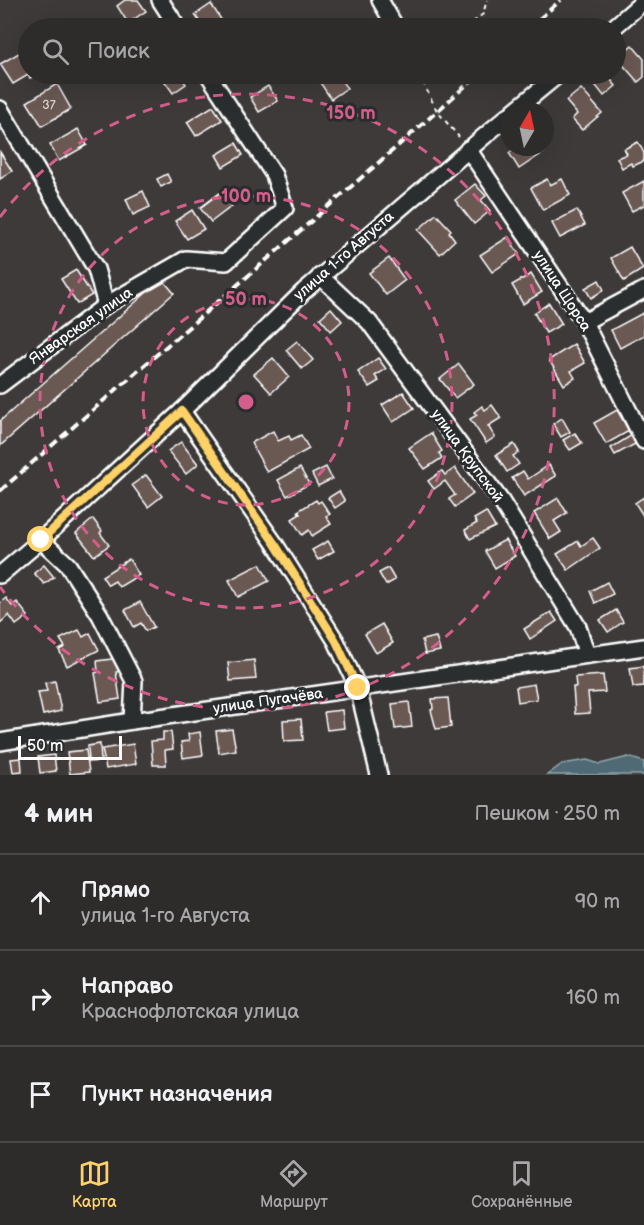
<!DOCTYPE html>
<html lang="ru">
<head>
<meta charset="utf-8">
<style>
  :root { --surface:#2e2c2b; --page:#3a3837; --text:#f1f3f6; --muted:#a7a7a9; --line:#494847; --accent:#ffd166 }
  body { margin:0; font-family:"Balsamiq Sans",sans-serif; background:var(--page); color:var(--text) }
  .compass { position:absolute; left:500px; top:102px; width:54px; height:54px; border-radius:50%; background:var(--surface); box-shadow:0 6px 24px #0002; rotate:9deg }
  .scale { position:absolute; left:18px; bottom:15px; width:104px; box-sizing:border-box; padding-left:6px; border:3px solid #fff; border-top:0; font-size:16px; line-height:21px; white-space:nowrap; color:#fff; -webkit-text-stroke:4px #2a2d2e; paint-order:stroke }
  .stop { position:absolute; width:18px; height:18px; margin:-14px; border:4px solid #ffd166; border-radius:50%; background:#fff }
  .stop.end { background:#ffd166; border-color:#fff; box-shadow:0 2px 6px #0008 }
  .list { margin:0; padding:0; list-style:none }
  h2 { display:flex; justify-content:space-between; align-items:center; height:78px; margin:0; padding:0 24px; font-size:26px }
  h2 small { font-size:20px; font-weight:400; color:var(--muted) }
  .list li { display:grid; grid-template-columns:39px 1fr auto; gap:18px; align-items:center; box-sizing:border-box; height:96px; padding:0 24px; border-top:2px solid var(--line) }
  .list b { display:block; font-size:22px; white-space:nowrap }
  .list p { margin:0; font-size:20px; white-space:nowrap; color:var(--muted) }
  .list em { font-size:20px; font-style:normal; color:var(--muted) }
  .icon { flex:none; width:33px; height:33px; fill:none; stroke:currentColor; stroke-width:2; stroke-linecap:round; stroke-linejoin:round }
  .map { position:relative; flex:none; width:644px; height:775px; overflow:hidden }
  .search { position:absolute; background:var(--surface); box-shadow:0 6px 24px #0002; left:18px; right:18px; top:18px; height:66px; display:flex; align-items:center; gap:15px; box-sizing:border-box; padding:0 21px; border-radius:33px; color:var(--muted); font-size:22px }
  .sheet { height:366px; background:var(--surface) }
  nav { display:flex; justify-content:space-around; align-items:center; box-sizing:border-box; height:84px; border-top:2px solid var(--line); background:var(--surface); font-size:16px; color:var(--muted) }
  nav a { display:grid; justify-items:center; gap:3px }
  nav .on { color:var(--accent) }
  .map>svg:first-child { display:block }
  .water { fill:#4f6b74; stroke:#95a6ac; stroke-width:1.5 }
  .building { fill:#6a5853; stroke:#fff; stroke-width:1.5 }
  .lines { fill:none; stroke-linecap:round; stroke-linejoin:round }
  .minor-casing { stroke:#fff; stroke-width:20 }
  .path { stroke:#fff; stroke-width:2; stroke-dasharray:4.5 4.5; stroke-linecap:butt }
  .minor { stroke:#2a2d2e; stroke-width:15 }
  .rail { stroke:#fff; stroke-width:4; stroke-dasharray:9 4.5; stroke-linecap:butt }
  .route { stroke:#ffd166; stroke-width:8 }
  .ring { fill:none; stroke:#d45d8c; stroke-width:3; stroke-dasharray:10 8 }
  .labels { text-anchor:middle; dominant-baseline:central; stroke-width:6; stroke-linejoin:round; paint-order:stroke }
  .number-label { font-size:12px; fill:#dad5d4 }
  .street-label { font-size:15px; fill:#fff; stroke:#2a2d2e }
  .centre { fill:#d45d8c; stroke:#2a2d2e; stroke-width:3 }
  .ring-label { font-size:18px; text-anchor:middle; font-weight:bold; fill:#d45d8c; stroke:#2a2d2e; stroke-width:6; stroke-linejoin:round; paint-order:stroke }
</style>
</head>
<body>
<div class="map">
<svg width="644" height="775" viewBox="0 0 644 775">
  <rect width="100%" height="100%" fill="#3d3a39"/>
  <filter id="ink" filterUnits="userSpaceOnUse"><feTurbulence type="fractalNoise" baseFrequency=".0167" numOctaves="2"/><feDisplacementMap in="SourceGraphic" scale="12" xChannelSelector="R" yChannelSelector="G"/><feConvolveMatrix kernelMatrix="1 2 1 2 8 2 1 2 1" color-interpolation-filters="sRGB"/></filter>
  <g filter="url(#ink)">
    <polygon class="water" points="628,757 644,762 644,775 547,775 562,764 587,760 600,764"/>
    <g class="building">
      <polygon points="125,0 138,0 146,11 128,23 117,6"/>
      <polygon points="211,4 222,21 210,28 204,28 195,15"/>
      <polygon points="632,45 644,59 644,77 638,82 617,58"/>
      <polygon points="24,50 28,57 28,74 38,74 30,78 28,75 13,84 0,64"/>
      <polygon points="165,74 181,74 179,74 186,84 173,93 161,76"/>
      <polygon points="324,74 336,74 347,88 331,99 317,78"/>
      <polygon points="601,74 606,74 616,86 604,96 592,81"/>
      <polygon points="57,84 71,109 42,126 27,102"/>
      <polygon points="268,86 278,101 259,112 250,97"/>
      <polygon points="581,89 602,113 582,130 572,119 577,114 566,101"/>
      <polygon points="213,106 222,120 196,136 187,122"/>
      <polygon points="78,129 87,145 59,161 50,145"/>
      <polygon points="638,142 644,153 644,161 633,166 631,163 622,168 617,158 627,154 624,149"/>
      <polygon points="236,143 243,155 223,167 216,155"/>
      <polygon points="517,147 540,147 544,152 519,169 509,153"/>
      <polygon points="0,152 12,171 0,179"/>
      <polygon points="167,174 171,182 161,187 157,179"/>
      <polygon points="547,179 550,185 562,179 570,195 543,210 531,188"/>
      <polygon points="644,181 644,205 632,211 622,193"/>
      <polygon points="475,184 486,196 481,200 490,211 474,224 455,200"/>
      <polygon points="143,191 150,207 133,215 126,199"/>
      <polygon points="221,192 232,206 211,222 200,208"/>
      <polygon points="192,210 204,229 187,239 175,221"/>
      <polygon points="577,210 585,225 560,238 552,223"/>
      <polygon points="436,214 451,230 449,232 455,240 440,254 418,230"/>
      <polygon points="508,237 519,254 492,272 480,255"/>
      <polygon points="630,247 643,269 624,281 611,258"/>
      <polygon points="389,258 405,280 386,295 369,273"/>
      <polygon points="76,270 92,295 77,304 61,279"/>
      <polygon points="531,274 542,292 523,304 512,285"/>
      <polygon points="162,279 174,293 0,446 0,421"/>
      <polygon points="599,280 604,290 591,298 585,288"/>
      <polygon points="549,303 562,324 546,333 534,313"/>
      <polygon points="331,308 342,321 331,331 320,318"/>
      <polygon points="643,313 644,335 620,348 611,330"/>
      <polygon points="297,341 313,360 302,369 286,350"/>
      <polygon points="574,344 585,363 571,371 575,378 564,385 549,360"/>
      <polygon points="273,358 289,377 271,393 254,374"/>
      <polygon points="378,358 386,369 375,376 379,381 369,387 358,372"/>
      <polygon points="459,364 474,384 455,398 440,379"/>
      <polygon points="403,392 414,408 393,422 382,405"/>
      <polygon points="492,405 501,418 488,426 495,437 486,443 470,419 477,415 474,412 482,406 485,410"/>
      <polygon points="617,410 629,431 606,444 594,423"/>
      <polygon points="562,418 570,432 561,437 553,424"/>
      <polygon points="273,431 278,441 289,436 291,440 301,435 309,449 267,472 251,443"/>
      <polygon points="431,433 442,451 439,453 442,458 425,469 409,448"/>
      <polygon points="575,433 582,443 570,450 563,440"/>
      <polygon points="632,435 637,443 615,455 611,448"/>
      <polygon points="181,442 198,464 186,474 168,451"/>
      <polygon points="514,444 519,452 513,456 519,464 507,472 496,455"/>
      <polygon points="549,465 556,476 524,496 512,478 523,471 528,479"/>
      <polygon points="326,467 332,479 318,486 312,474"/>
      <polygon points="300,468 309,484 287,496 278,480"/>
      <polygon points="455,468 473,494 455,507 449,499 455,495 445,481 434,489 428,481 442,471 445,475"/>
      <polygon points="146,475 162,496 148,507 132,485"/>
      <polygon points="339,491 345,501 335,508 328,498"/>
      <polygon points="644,497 644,517 635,503"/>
      <polygon points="558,498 567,513 554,521 561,532 550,539 534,513"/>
      <polygon points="316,500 318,503 321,501 330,514 326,516 331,524 312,536 309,530 302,535 292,519 300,514 298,511"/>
      <polygon points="486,512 495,527 470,539 465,530 477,523 474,519"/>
      <polygon points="93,519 102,531 100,533 109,545 94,556 76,533"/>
      <polygon points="593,538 600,548 568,570 557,554 578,541 581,546"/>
      <polygon points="505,540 515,556 495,568 485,551"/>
      <polygon points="328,541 334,551 318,560 312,550"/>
      <polygon points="129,559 139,575 119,587 115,581 108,585 102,576"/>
      <polygon points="260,564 269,581 238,597 229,580"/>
      <polygon points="44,565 54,577 44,584 34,573"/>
      <polygon points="388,568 395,580 386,585 379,573"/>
      <polygon points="607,582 613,594 595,603 590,591"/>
      <polygon points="6,598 12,606 17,602 28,616 16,625 9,615 0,623 0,603"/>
      <polygon points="140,602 154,627 146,631 141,623 134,627 125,610"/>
      <polygon points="616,610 623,622 608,632 600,620"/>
      <polygon points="551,612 557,621 530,639 524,629"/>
      <polygon points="382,624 393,643 376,653 365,634"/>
      <polygon points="79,630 83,637 90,633 99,650 67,666 59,650 65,647 60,639"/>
      <polygon points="436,637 440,651 425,654 422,640"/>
      <polygon points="119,658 121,671 116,672 120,699 100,702 95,673 98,672 97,661"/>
      <polygon points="254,660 256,679 230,681 228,663"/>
      <polygon points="644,666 644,686 633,687 630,668"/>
      <polygon points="603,675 605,692 588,693 590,713 575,714 573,687 576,687 575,677"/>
      <polygon points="55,681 61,711 43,715 38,692 47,691 45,683"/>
      <polygon points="534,684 537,699 518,702 516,687"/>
      <polygon points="448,698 451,727 436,729 431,710 433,709 432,699"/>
      <polygon points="409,702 412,727 395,729 392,704"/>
      <polygon points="342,710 344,728 327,730 324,712"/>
      <polygon points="301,719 303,740 284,741 283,720"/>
      <polygon points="232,729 236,750 219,753 216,731"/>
      <polygon points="163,732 171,732 173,749 165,750 166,765 153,765 151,741 163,740"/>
      <polygon points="200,732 203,755 183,758 181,742 189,741 188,734"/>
      <polygon points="100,744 101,761 89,762 88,746"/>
      <polygon points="133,744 136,764 106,769 102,749"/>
      <polygon points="86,750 89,772 70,774 67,752"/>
      <polygon points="54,755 56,771 40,773 38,757"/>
      <polygon points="21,758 22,771 13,772 11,759"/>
    </g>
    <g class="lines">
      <defs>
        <g id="minor">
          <polyline points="160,0 178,28"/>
          <polyline points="380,0 396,28"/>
          <polyline points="613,28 644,1"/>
          <polyline points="0,109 96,269 106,305"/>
          <polyline points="514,111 559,74"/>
          <polyline points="468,149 584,322 644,441"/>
          <polyline points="320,276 369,322 501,501 578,627 587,655"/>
          <polyline points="584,322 644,290"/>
          <polyline points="0,385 106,305 186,259 226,262 285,208 274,175 208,74"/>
          <polyline points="182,411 275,544 336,641 358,688 379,775"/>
          <polyline points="41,540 68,565 100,615 134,681 132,721"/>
          <polyline points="0,575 41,540 182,411 304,291 509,115"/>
          <polyline points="0,742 132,721 644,647"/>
        </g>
      </defs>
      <use href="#minor" class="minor-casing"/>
      <g class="path">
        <polyline points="466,28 483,14 487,0"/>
        <polyline points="419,74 437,111 459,137"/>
      </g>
      <use href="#minor" class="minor"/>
      <g class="rail">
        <polyline points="529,28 561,0"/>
        <path d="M 0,491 C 159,351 321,215 479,74"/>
      </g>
    </g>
  </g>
  <g class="lines" filter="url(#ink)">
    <polyline class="route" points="41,540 182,411 275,544 336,641 358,688"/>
  </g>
  <g class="ring">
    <circle cx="246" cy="402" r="103"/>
    <circle cx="246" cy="402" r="206"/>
    <path d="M0 217A308 308 0 1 1 0 587"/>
  </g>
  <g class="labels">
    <g class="number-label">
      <text x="49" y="105">37</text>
    </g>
    <g class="street-label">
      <text transform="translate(344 256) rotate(-41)">улица 1-го Августа</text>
      <text transform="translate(562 291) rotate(57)">улица Щорса</text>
      <text transform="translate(81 326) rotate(-35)">Январская улица</text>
      <text transform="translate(467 456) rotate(54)">улица Крупской</text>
      <text transform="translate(268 701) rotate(-8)">улица Пугачёва</text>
    </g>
  </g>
  <circle cx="246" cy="402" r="9" class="centre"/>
  <g class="ring-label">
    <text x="351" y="119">150 m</text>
    <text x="246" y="202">100 m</text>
    <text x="246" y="305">50 m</text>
  </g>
</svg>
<svg class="compass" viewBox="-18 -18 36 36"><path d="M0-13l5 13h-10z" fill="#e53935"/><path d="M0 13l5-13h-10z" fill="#a7a7a9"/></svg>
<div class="scale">50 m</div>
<div class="stop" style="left:41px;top:540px"></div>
<div class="stop end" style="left:358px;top:688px"></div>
<div class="search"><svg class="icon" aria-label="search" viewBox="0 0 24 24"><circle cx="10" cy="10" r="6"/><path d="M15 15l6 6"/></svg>Поиск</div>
</div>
<section class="sheet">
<h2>4 мин<small>Пешком · 250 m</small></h2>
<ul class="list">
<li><svg class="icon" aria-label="ahead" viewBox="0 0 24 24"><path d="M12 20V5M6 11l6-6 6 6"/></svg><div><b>Прямо</b><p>улица 1-го Августа</p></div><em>90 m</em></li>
<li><svg class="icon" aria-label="right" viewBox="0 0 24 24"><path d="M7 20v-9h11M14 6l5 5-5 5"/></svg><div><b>Направо</b><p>Краснофлотская улица</p></div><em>160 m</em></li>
<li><svg class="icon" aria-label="arrive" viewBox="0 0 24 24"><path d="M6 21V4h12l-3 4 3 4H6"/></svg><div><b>Пункт назначения</b></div></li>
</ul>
</section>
<nav>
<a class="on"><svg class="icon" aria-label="map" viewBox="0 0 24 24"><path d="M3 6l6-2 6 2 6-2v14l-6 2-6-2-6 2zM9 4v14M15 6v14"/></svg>Карта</a>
<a><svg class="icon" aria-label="directions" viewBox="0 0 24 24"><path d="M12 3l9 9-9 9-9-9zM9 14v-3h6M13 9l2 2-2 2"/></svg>Маршрут</a>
<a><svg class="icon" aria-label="saved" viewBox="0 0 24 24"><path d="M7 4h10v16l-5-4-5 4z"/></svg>Сохранённые</a>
</nav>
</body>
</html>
